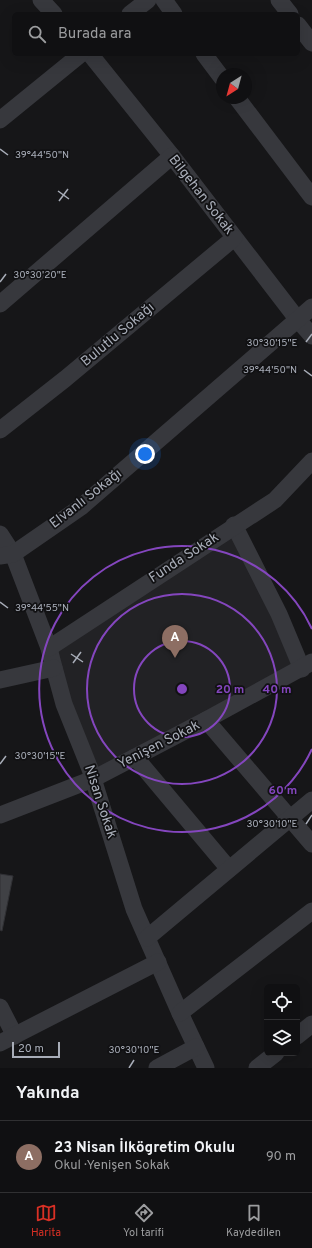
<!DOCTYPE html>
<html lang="tr">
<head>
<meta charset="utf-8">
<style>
  :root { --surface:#101012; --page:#1e1e20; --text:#f1f3f6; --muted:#9c9d9f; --line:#303032; --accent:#d93025 }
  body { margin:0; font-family:Overpass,sans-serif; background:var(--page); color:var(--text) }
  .controls { position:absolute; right:12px; bottom:12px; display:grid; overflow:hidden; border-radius:6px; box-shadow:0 4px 16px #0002 }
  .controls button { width:36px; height:36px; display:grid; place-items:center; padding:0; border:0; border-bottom:1px solid var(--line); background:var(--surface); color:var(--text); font:20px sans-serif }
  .compass { position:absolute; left:216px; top:68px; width:36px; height:36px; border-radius:50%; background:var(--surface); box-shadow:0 4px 16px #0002; rotate:216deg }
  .scale { position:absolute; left:12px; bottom:10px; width:48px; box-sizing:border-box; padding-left:4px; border:2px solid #a8adb8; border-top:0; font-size:11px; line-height:14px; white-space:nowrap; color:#a8adb8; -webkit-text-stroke:3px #111113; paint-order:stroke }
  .you { position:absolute; left:145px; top:454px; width:14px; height:14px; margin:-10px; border:3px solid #fff; border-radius:50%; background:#1a73e8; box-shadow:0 0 0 6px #1a73e833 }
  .badge { display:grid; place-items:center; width:26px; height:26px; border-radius:50%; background:var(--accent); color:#fff; font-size:13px; font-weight:700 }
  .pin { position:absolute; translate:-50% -33px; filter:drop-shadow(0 1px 2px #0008) }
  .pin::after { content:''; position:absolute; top:21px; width:14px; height:12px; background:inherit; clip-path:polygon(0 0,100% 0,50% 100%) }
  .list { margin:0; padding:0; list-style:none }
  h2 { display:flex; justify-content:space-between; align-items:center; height:52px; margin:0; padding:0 16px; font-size:17px }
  h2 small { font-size:13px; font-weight:400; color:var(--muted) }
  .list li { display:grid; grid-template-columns:26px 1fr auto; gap:12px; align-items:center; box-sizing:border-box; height:72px; padding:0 16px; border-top:1px solid var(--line) }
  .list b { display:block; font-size:15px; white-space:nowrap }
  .list p { margin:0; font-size:13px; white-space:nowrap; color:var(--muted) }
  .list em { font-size:13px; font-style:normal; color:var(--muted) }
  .icon { flex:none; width:22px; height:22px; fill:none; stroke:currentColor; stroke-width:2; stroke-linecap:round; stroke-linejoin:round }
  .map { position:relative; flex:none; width:312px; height:1068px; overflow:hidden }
  .search { position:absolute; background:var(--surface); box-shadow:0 4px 16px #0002; left:12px; right:12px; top:12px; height:44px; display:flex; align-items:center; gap:10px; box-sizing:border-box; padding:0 14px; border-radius:6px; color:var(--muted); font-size:15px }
  .sheet { height:124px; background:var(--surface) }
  nav { display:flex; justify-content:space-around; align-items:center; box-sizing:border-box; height:56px; border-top:1px solid var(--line); background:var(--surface); font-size:11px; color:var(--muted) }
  nav a { display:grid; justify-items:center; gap:2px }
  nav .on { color:var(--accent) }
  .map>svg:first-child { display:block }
  .built { fill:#222225 }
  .building { fill:#404145; stroke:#303034 }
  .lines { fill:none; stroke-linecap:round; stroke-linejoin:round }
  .street { stroke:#37383d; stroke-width:17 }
  .ticks { fill:none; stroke:#a8adb8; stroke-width:1.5 }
  .ring { fill:none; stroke:#8446be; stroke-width:2 }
  .labels { text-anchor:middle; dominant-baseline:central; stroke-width:3.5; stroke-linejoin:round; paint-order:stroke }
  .street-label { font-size:14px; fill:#a8adb8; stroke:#111113 }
  .ticks-label { font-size:10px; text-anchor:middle; fill:#a8adb8; stroke:#111113; stroke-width:3.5; stroke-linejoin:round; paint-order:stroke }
  .centre { fill:#8446be; stroke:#111113; stroke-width:2 }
  .ring-label { font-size:12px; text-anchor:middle; font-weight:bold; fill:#8446be; stroke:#111113; stroke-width:3.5; stroke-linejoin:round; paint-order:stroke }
</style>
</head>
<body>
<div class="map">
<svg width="312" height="1068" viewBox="0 0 312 1068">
  <rect width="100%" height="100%" fill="#161618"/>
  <polygon class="built" points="234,525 302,669 93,779 49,648"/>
  <polygon class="building" points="0,874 13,876 2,931 0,930"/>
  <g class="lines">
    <g class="street">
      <polyline points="41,0 54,14"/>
      <polyline points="164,0 174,14"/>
      <polyline points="279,0 290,14"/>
      <polyline points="130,14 148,0"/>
      <polyline points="298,25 312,43"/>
      <polyline points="90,54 172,156 298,320 312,336"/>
      <polyline points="204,54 222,78"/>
      <polyline points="237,98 312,197"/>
      <polyline points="0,120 81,54"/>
      <polyline points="0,304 172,156"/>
      <polyline points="0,430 65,379 234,238"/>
      <polyline points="234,525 279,614 302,669"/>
      <polyline points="0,534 13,554 49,648 52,660 64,704 90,769 134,909 180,1013 206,1068"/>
      <polyline points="0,556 13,554 81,507 312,307"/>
      <polyline points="49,648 275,500 312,461"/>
      <polyline points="0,680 54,668"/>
      <polyline points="206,720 312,844"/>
      <polyline points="135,757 229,869"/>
      <polyline points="0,815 93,779 206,720 312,662"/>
      <polyline points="147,938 312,800"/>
      <polyline points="0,1007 15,1036"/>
      <polyline points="180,1013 312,911"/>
      <polyline points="297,1036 312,1024"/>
      <polyline points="0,1043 158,962"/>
      <polyline points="157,1068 196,1047"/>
      <polyline points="257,1068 276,1053"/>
    </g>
  </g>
  <path class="ticks" d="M 0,149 L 8,155M 58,191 L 69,199M 59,201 L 68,189M 0,282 L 6,274M 306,342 L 312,334M 304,370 L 312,376M 0,602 L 8,608M 71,654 L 83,662M 73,663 L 81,652M 0,764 L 6,756M 306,824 L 312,815M 129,1068 L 134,1060"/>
  <g class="ring">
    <circle cx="182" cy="689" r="48"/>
    <circle cx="182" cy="689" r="95"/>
    <path d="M312 749A143 143 0 1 1 312 629"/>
  </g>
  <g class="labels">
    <g class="street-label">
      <text transform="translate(201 195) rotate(52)">Bilgehan Sokak</text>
      <text transform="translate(118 335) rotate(-40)">Bulutlu Sokağı</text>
      <text transform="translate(86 499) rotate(-38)">Elvanlı Sokağı</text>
      <text transform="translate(184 558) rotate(-33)">Funda Sokak</text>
      <text transform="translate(159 745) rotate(-27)">Yenişen Sokak</text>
      <text transform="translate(100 802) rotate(72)">Nisan Sokak</text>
    </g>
  </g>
  <g class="ticks-label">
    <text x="42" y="158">39°44'50"N</text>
    <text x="40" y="278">30°30'20"E</text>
    <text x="272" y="346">30°30'15"E</text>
    <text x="270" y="373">39°44'50"N</text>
    <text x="42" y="611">39°44'55"N</text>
    <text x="40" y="759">30°30'15"E</text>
    <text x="272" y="827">30°30'10"E</text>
    <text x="134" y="1053">30°30'10"E</text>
  </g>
  <circle cx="182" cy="689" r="6" class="centre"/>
  <g class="ring-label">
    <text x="230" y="693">20 m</text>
    <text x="277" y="693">40 m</text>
    <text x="283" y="794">60 m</text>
  </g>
</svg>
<div class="controls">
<button><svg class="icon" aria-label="locate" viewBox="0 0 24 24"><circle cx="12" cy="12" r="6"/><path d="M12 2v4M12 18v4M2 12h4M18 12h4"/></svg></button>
<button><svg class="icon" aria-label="layers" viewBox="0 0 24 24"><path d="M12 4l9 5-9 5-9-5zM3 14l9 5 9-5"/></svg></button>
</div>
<svg class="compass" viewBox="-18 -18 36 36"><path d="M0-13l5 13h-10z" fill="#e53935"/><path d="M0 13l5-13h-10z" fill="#9c9d9f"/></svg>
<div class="scale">20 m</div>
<div class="you"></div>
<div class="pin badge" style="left:175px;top:658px;background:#8d6e63">A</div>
<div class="search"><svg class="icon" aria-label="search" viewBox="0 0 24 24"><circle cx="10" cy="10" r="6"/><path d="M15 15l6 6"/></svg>Burada ara</div>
</div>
<section class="sheet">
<h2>Yakında<small></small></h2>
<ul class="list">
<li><span class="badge" style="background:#8d6e63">A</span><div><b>23 Nisan İlkögretim Okulu</b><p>Okul · Yenişen Sokak</p></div><em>90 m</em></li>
</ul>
</section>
<nav>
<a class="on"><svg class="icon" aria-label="map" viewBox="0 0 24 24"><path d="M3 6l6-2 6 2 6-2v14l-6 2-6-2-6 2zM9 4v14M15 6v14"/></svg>Harita</a>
<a><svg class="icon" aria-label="directions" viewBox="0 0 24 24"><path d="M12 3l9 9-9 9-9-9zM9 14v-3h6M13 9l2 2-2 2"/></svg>Yol tarifi</a>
<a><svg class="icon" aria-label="saved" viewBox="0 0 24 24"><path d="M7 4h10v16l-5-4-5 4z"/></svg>Kaydedilen</a>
</nav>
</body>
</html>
